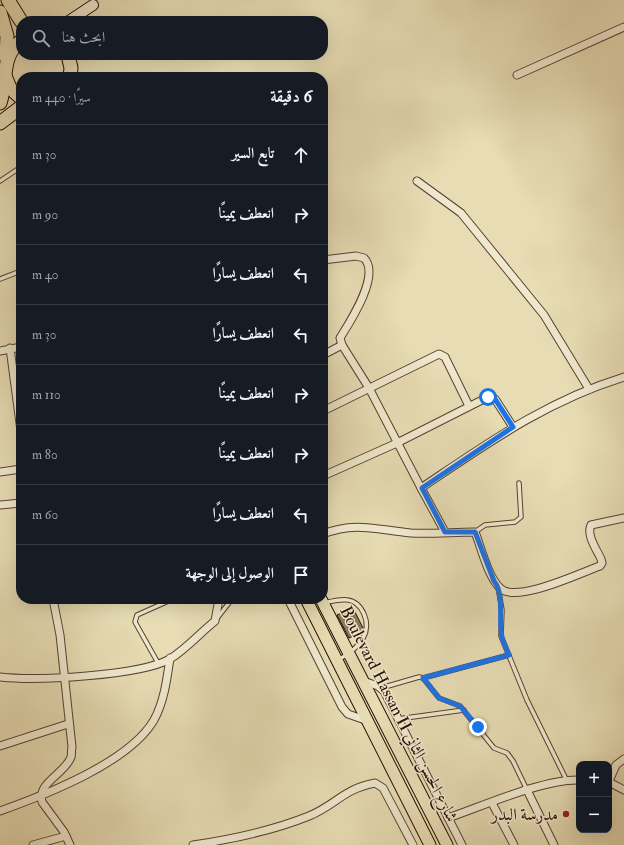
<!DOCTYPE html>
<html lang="ar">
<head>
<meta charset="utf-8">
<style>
  :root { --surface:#171b24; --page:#242831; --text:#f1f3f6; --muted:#9ea1a6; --line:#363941 }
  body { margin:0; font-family:"IM FELL Double Pica",Amiri,serif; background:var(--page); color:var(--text); direction:rtl }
  .controls { position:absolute; right:12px; bottom:12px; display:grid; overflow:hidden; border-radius:8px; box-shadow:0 4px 16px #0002 }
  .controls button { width:36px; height:36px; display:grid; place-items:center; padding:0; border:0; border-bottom:1px solid var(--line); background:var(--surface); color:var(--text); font:20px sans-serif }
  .stop { position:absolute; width:12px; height:12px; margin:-9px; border:3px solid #1a73e8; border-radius:50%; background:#fff }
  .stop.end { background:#1a73e8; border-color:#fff; box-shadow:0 1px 4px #0008 }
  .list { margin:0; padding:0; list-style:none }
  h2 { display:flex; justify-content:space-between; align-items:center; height:52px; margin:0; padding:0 16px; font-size:17px }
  h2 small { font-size:13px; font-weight:400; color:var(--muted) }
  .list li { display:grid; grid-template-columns:26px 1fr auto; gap:12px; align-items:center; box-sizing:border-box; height:60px; padding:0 16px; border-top:1px solid var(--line) }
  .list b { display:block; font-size:15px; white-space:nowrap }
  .list em { font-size:13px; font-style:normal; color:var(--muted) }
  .icon { flex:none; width:22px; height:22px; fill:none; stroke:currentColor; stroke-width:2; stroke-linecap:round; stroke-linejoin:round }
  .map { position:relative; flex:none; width:624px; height:845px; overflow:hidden; direction:ltr }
  .search { position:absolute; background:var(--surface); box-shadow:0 4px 16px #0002; left:16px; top:16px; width:312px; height:44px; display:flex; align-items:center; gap:10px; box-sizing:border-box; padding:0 14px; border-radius:16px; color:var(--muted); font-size:15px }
  .panel { position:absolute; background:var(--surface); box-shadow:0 4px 16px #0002; left:16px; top:72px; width:312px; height:532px; border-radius:16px; direction:rtl }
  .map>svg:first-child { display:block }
  .building { fill:#8c795f; stroke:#290d03 }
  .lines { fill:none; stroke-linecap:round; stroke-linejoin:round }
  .lane-casing { stroke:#58412f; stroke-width:5.5 }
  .street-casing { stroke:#58412f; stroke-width:9 }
  .secondary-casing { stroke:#290d03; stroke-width:12 }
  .primary-casing { stroke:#290d03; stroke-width:13 }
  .highway-casing { stroke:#290d03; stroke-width:15 }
  .lane { stroke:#efe8ce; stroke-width:3.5 }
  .street { stroke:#efe8ce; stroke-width:7 }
  .secondary { stroke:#efe8ce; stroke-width:10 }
  .primary { stroke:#e7dcb4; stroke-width:11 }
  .highway { stroke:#e7dcb4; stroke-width:13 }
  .route { stroke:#1a73e8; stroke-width:5 }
  .poi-dot { fill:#8f2418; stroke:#efe8ce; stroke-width:1.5 }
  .labels { text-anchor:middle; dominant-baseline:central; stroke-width:3; stroke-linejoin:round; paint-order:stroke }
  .street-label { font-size:17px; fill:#290d03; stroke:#efe8ce }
  .poi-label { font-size:17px; fill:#290d03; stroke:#efe8ce; text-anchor:end }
</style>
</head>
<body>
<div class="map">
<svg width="624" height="845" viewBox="0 0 624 845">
  <rect width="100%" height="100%" fill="#e7dcb4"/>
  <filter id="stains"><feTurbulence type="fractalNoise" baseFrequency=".005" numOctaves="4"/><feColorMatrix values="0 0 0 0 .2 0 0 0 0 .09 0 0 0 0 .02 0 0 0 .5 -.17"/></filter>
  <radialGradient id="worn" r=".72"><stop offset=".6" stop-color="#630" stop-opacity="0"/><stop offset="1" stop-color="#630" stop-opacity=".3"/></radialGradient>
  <polygon class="building" points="353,608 363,628 362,632 349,638 337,615"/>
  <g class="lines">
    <defs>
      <g id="lane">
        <polyline points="0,181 21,167"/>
        <polyline points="0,279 21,271"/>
        <polyline points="475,532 485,525 515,522 521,517 519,483"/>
        <polyline points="498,587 502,610 501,636 527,700 566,779"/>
        <path d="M 324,603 C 340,599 356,595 364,614 C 373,635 356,650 338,660"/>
        <polyline points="218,617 232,599"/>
        <polyline points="158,663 135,622 137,615 173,599"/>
        <polyline points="423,678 509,655"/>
        <polyline points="381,688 419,677 423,678 439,698 460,706 494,748 507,753 513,761 527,790"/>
        <polyline points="398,719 464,710"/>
      </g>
      <g id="street">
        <polyline points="517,75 624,27"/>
        <polyline points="417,181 461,213 544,315 589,389"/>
        <path d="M 323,260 L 356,256 L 364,258 C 381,275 350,322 340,338 L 342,345"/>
        <polyline points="10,348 21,431"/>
        <polyline points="0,351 21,347"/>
        <path d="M 323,355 L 342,345 L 369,388 L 421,488 C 488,443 546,401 624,377"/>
        <polyline points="323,411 439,354 445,357 469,406"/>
        <polyline points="0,472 21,469"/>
        <polyline points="323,476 397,443 488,397 495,399 513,427"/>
        <polyline points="421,488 445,532"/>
        <polyline points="0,505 21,503"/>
        <path d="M 323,534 C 356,521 377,530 411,533 C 432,534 454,532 475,532 C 481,547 488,577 500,588 C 516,604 580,573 600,566 L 602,563 L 601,559 C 597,550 586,535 591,525 L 624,518"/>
        <path d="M 53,599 L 60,635 L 72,747 C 71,750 72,754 71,757 C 65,774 37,782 42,802 L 64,832 L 70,845"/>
        <polyline points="288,599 342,707 348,714 368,721"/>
        <path d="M 0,677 C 36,681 139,676 170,659 C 186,649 200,633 215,621 L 219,599"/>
        <polyline points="363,681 378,686 384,691 462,845"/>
        <polyline points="0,746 68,724"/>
        <polyline points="609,781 616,765 624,759"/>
        <polyline points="609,782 624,790"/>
        <polyline points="527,790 554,845"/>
        <polyline points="492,803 514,845"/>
        <path d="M 0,811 C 45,795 129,763 154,720 C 164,702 167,679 170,658"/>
        <path d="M 448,818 C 483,806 543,779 579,780"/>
        <polyline points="33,845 66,836"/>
        <path d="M 193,845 C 233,839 272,831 309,816 C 336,805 343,789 375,783 L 383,788 L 413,845"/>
      </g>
      <polyline id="secondary" points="69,21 93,5"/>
      <g id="primary">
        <polyline points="306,599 430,845"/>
        <polyline points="321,599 447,845"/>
      </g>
      <g id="highway">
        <polyline points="8,0 21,21"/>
        <polyline points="0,12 7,36 6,57"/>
        <polyline points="68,55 71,68 70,77"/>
        <polyline points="5,76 10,88 21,98"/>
        <path d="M 0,103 C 8,80 0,56 21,41"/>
        <polyline points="0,123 21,107"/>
      </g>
    </defs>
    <use href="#lane" class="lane-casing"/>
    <use href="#street" class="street-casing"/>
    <use href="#secondary" class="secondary-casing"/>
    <use href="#primary" class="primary-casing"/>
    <use href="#highway" class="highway-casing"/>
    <use href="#lane" class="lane"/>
    <use href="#street" class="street"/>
    <use href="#secondary" class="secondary"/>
    <use href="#primary" class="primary"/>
    <use href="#highway" class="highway"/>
  </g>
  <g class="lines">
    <path class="route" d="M 478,727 L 460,706 L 439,698 L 423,678 L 509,655 C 507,649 503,643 502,637 C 498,622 505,594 494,581 L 475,532 L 445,532 L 422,488 L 513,427 L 495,399 L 488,397"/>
  </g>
  <circle class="poi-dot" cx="566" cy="814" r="4"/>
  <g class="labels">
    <g class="street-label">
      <text transform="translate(399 714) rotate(63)">Boulevard Hassan II شارع الحسن الثاني</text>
    </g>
    <g class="poi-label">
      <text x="558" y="814">مدرسة البدر</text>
    </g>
  </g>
  <rect width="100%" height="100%" filter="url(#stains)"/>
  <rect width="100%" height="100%" fill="url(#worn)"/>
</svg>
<div class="controls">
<button>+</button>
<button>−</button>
</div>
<div class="stop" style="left:488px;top:397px"></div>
<div class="stop end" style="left:478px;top:727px"></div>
<div class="search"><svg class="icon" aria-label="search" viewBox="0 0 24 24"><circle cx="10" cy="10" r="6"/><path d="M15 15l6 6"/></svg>ابحث هنا</div>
<section class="panel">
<h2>6 دقيقة<small>سيرًا · 440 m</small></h2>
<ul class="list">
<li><svg class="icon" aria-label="ahead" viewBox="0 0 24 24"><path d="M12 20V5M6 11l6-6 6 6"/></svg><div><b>تابع السير</b></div><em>30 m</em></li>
<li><svg class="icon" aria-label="right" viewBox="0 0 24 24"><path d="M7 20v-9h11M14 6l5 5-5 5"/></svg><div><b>انعطف يمينًا</b></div><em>90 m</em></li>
<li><svg class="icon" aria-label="left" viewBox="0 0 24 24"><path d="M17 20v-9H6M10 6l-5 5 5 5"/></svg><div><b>انعطف يسارًا</b></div><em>40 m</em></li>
<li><svg class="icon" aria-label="left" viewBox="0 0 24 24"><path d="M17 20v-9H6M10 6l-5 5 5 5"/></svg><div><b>انعطف يسارًا</b></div><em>30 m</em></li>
<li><svg class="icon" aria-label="right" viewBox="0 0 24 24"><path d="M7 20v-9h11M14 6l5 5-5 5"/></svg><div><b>انعطف يمينًا</b></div><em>110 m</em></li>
<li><svg class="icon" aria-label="right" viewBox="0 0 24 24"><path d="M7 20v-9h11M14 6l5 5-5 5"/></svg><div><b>انعطف يمينًا</b></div><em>80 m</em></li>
<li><svg class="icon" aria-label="left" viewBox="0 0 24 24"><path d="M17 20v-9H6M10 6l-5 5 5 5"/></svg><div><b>انعطف يسارًا</b></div><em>60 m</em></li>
<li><svg class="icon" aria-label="arrive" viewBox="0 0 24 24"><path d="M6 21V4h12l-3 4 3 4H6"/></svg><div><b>الوصول إلى الوجهة</b></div></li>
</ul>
</section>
</div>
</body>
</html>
